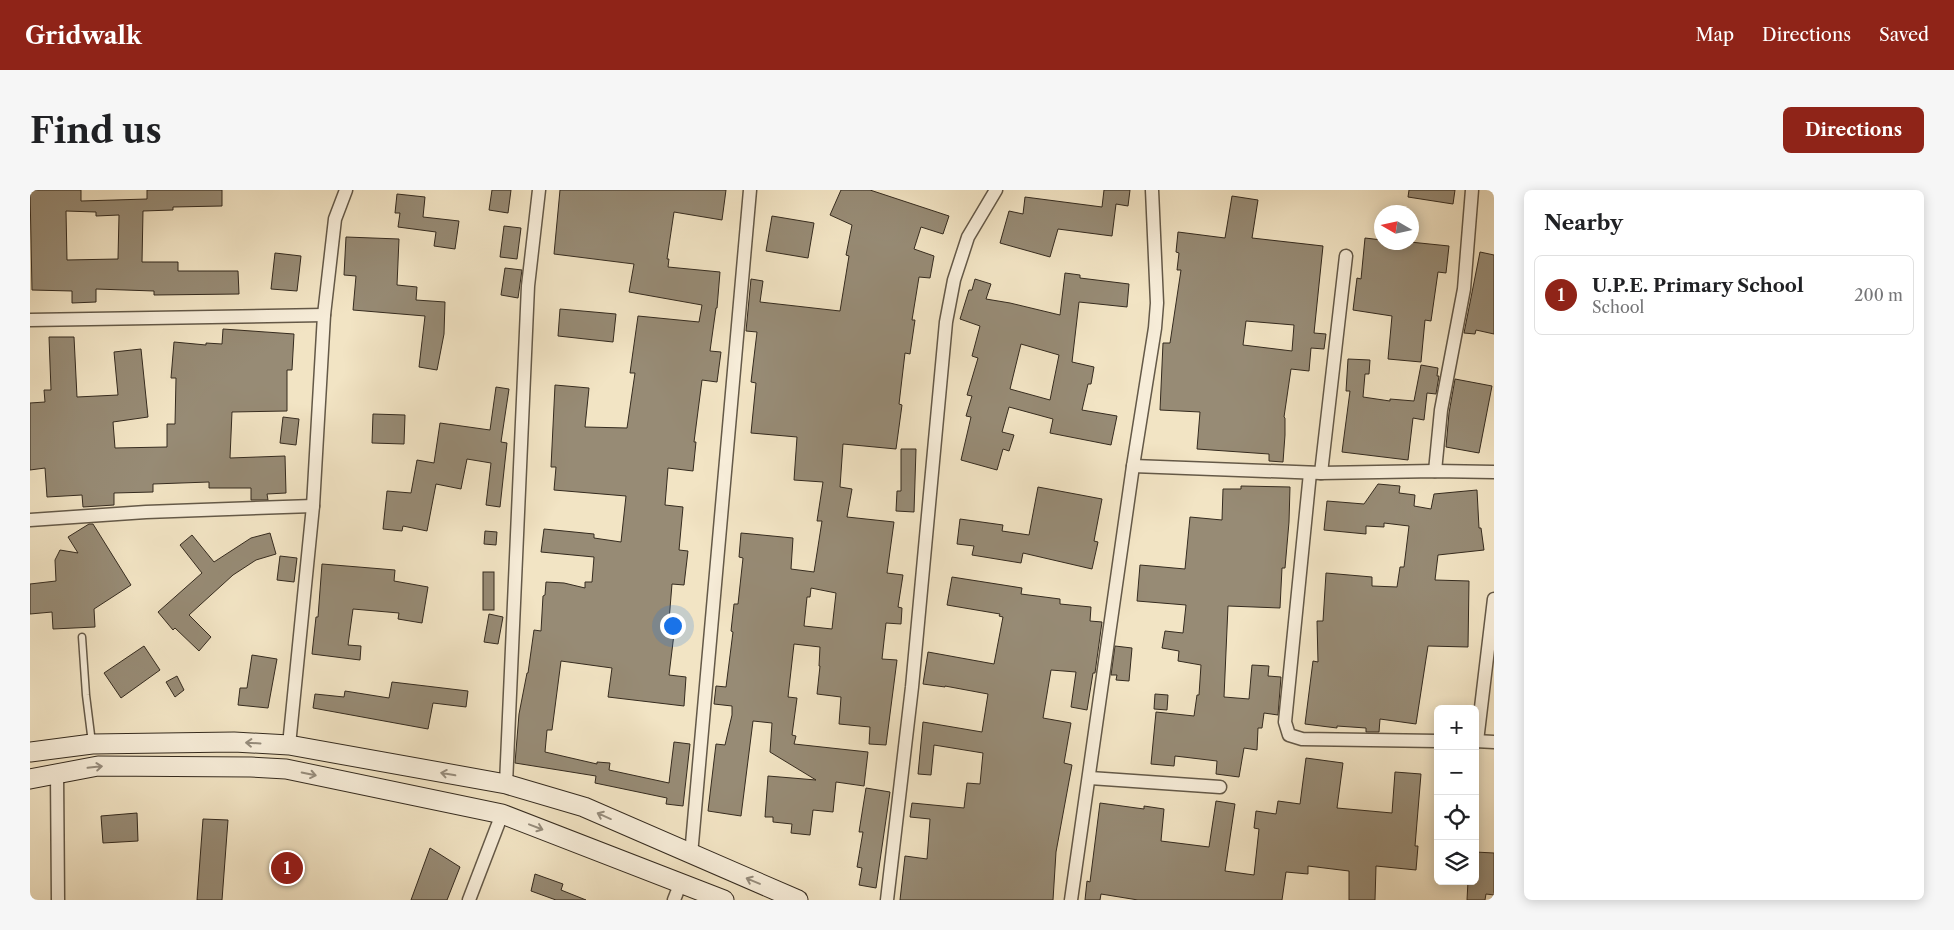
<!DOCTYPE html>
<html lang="en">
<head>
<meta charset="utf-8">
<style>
  :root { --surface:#fff; --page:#f6f6f6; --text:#202124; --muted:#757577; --line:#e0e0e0; --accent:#8f2418 }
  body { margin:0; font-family:"Libre Caslon Text",serif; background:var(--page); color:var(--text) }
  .controls { position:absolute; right:15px; bottom:15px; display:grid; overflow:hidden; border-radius:8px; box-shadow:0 2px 12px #0003 }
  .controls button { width:45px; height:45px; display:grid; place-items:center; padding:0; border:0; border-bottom:1px solid var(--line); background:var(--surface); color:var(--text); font:25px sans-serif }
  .compass { position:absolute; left:1344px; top:15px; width:45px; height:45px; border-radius:50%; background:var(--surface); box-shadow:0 2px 12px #0003; rotate:279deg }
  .you { position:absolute; left:642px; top:435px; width:18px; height:18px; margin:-12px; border:4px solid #fff; border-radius:50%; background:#1a73e8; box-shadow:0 0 0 8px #1a73e833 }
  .badge { display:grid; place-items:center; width:32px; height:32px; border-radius:50%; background:var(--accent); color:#fff; font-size:16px; font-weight:700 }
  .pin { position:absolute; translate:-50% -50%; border:2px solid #fff; box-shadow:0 1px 5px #0006 }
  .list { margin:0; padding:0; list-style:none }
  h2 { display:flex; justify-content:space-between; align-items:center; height:65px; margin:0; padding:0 20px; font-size:21px }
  h2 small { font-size:16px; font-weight:400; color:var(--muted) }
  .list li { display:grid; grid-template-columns:32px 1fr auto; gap:15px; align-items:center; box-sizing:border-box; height:80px; margin:0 10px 10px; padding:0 10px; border:1px solid var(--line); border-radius:8px }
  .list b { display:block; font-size:19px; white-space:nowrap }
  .list p { margin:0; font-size:16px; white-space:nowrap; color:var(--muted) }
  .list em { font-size:16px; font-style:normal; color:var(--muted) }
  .icon { flex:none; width:28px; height:28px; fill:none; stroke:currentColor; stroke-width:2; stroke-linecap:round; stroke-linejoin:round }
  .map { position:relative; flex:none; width:1464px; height:710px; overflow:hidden; border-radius:8px }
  header { display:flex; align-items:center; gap:30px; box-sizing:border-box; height:70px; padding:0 25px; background:var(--accent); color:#fff }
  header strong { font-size:24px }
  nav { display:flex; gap:28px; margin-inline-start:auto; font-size:18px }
  .intro { display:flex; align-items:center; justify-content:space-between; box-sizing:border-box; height:120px; padding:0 30px }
  h1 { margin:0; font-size:35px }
  .button { padding:12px 22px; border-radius:8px; background:var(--accent); color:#fff; font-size:18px; font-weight:700 }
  main { display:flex; gap:30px; padding:0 30px }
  aside { flex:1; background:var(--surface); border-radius:8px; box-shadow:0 2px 12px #0003 }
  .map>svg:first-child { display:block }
  .building { fill:#978b75; stroke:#352b1f; fill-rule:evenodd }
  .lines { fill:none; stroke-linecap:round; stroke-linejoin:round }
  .lane-casing { stroke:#645948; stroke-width:9 }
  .street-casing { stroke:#645948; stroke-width:15 }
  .secondary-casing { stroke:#352b1f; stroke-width:21 }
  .lane { stroke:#f7edd9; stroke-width:6 }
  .street { stroke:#f7edd9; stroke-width:12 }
  .secondary { stroke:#f7edd9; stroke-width:19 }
  .oneway { stroke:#968c7c }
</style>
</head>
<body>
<header>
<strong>Gridwalk</strong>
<nav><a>Map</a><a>Directions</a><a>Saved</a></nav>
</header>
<div class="intro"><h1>Find us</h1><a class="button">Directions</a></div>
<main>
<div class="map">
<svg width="1464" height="710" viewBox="0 0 1464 710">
  <rect width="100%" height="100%" fill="#f2e4c4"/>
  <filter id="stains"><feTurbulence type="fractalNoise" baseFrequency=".004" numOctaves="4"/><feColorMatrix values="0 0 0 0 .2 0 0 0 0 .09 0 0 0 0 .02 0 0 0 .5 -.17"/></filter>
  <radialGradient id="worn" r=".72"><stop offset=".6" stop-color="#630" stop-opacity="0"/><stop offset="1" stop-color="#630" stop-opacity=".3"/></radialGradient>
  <g class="building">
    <path d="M 0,0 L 51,0 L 51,11 L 117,9 L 117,0 L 192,0 L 192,16 L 143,17 L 143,20 L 113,21 L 112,72 L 148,72 L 148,81 L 208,81 L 209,104 L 124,105 L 124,101 L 66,99 L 66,112 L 42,113 L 42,101 L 2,100 ZM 36,21 L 66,22 L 66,26 L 89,25 L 88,69 L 37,70 Z"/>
    <polygon points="462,0 481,0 478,23 459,20"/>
    <polygon points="530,0 696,0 692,30 644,22 637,69 639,69 638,77 690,82 687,118 686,118 680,161 691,162 687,192 672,190 664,252 666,252 663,281 638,278 635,315 653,317 649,360 658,361 654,395 642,394 638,443 644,444 639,485 656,487 654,516 578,507 582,478 531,471 522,540 517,540 515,562 567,574 567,572 580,573 579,580 639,593 644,552 660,554 653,616 636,614 637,608 565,593 566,586 485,573 489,524 497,483 498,483 504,440 511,441 513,406 515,405 516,392 534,393 555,398 555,392 562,392 564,367 511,362 514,339 564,344 564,348 591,352 596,306 524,300 526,277 521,277 525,195 559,198 555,237 597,238 605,183 600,183 608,126 669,132 672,115 599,102 604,74 524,64"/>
    <path d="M 811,0 L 840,0 L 919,26 L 913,44 L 891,37 L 884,59 L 904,66 L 900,88 L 889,87 L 882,130 L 885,130 L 880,164 L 875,163 L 869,214 L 872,215 L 866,259 L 813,254 L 810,297 L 822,299 L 817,327 L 864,332 L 857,383 L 873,385 L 868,417 L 872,418 L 871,434 L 856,433 L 852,469 L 867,470 L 856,555 L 839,554 L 840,537 L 809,534 L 811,507 L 787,504 L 790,476 L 789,476 L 790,457 L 764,454 L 758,507 L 767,508 L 762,545 L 766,546 L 764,554 L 838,562 L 834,596 L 806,592 L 803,622 L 783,620 L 780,645 L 761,643 L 762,634 L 743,632 L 743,627 L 735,627 L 738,586 L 786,590 L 740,562 L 742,533 L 723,531 L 711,626 L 678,621 L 686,554 L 695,555 L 702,525 L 702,516 L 684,514 L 686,496 L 696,497 L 703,442 L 701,441 L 704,414 L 708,414 L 713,368 L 709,367 L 711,343 L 763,348 L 761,379 L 784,382 L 792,331 L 787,331 L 793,292 L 764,290 L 767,247 L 721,243 L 726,193 L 721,192 L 727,142 L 716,141 L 721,89 L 733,91 L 730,112 L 810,121 L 819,66 L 816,65 L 822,35 L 800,25 ZM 781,398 L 806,403 L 802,439 L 774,436 L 777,407 L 780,407 Z"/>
    <polygon points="1074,0 1100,0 1098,16 1086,14 1082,46 1028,39 1020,67 970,53 979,21 993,24 995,7 1072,17"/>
    <polygon points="1379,0 1425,0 1423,14 1378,7"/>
    <polygon points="367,4 395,7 393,27 429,31 425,59 404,56 406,42 368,37 370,23 365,23"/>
    <path d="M 1202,6 L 1228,10 L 1222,48 L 1293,56 L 1284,143 L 1296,144 L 1294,159 L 1281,158 L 1279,181 L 1261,179 L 1254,227 L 1255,228 L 1255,245 L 1253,272 L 1239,271 L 1239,264 L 1167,259 L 1170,222 L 1130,220 L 1133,153 L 1140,153 L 1151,80 L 1147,80 L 1149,63 L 1146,62 L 1148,42 L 1195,48 ZM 1216,131 L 1264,135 L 1262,161 L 1213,155 Z"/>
    <polygon points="742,26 784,33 778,68 736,61"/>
    <polygon points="474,36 491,38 487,69 470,67"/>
    <polygon points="316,47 369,49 367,95 387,97 386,110 415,112 414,144 407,180 389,177 395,126 323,120 326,86 314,85"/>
    <polygon points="1335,48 1352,50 1352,52 1380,52 1419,56 1416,83 1408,82 1401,131 1395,130 1391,172 1358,169 1362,126 1323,120 1327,88 1331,89"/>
    <polygon points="1450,62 1464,65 1464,144 1446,140 1445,144 1434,143"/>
    <polygon points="245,63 271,66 267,101 241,99"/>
    <polygon points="475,78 492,80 488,108 471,105"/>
    <path d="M 1035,83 L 1050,85 L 1050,88 L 1099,94 L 1097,117 L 1049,112 L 1042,172 L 1064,177 L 1061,194 L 1058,194 L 1052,220 L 1087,226 L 1081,255 L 1020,243 L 1023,229 L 979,217 L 972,242 L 984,245 L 979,261 L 973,259 L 967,280 L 931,270 L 941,227 L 936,226 L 942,206 L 937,205 L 948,168 L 942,166 L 950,136 L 930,129 L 939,100 L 942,100 L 945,89 L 961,94 L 956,109 L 980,113 L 1030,125 ZM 991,154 L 1029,165 L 1020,210 L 980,199 Z"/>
    <polygon points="530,119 586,124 583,152 528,146"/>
    <polygon points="193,139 264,144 262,180 257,180 257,221 202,222 200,268 255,266 256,303 237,304 238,310 221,310 221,298 179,298 179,292 123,294 123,302 84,303 84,315 53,317 52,305 17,307 15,278 0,280 0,213 15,212 14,200 21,200 19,147 44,147 47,207 88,205 84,162 111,159 118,227 83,232 85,258 137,257 137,234 145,234 146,188 141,188 144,152 176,155 176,153 192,154"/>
    <polygon points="1318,169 1340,170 1339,184 1335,184 1333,207 1360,211 1360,209 1384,211 1391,175 1408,178 1407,186 1409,186 1406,204 1397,203 1394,230 1383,228 1378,270 1312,262 1320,201 1316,201"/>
    <polygon points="1425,189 1462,196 1449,263 1416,257 1419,223"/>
    <polygon points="466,197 479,199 471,252 477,253 470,317 456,315 461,273 437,269 431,299 406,294 397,341 373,336 372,341 353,339 357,301 381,303 387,270 404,273 410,233 460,240"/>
    <polygon points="343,224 375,225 374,254 342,253"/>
    <polygon points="253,227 269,229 266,255 250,253"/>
    <polygon points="871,259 886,259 884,322 866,321 867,301 871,301"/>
    <polygon points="1348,294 1370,296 1369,303 1385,305 1384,316 1401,319 1404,304 1447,300 1449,338 1451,338 1454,360 1408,365 1405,390 1439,391 1438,457 1398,456 1386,534 1350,529 1349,542 1336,542 1336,538 1307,536 1307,538 1275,534 1283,471 1288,472 1287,431 1293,431 1296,383 1342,387 1342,396 1367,397 1370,377 1374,377 1379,336 1354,333 1354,337 1336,336 1336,344 1294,340 1297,311 1334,314"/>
    <polygon points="1211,296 1260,297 1259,332 1255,378 1252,378 1250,418 1198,416 1194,507 1219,509 1222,475 1239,476 1238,486 1251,487 1248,525 1234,523 1232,538 1228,538 1227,560 1214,558 1209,587 1186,584 1187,571 1145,566 1144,576 1121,574 1126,522 1164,526 1167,505 1169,505 1171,475 1148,471 1149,461 1132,458 1135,441 1153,443 1156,415 1107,411 1110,375 1155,379 1160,327 1192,330 1193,299 1211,299"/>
    <polygon points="1008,297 1072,309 1064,351 1068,352 1062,379 993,363 991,373 942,365 944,356 927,354 930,329 973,335 972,341 999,345"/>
    <polygon points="59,334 63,334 101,395 64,419 65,437 23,439 22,422 0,424 0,394 26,391 25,370 30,360 48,363 38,347"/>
    <polygon points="455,341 467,342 466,355 454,354"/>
    <polygon points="240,343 246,364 226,370 203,385 159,425 181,447 169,461 145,438 143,440 128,422 172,383 150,355 162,345 184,372 221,348"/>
    <polygon points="250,366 267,368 264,392 247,390"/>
    <polygon points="292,374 365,380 364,391 398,397 392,433 368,429 369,423 323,419 318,455 331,456 330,470 282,464 286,427 288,427"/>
    <rect x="453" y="382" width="11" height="38"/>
    <polygon points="922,387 992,398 991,404 1030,409 1030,414 1061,417 1060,431 1072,432 1065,483 1063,483 1057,520 1041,517 1046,482 1021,480 1013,528 1041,533 1034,573 1042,575 1026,662 1023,710 870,710 875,666 897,669 900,629 880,627 882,613 934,618 937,593 950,594 953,563 904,555 901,585 888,584 893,532 952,542 958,504 915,496 915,497 893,494 898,462 964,474 973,427 969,426 970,424 917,415"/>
    <polygon points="459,424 473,427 468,454 454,452"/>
    <polygon points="114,456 130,480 91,508 74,483"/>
    <polygon points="1085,456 1102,458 1099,491 1086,490 1087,485 1081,485"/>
    <polygon points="222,465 247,469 238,518 208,515 210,498 217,498"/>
    <polygon points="147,486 154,500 145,507 136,492"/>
    <polygon points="362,492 438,501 436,517 403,513 398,539 283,518 285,504 314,507 315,501 359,508"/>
    <polygon points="1125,504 1138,505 1137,520 1124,519"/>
    <polygon points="1276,568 1313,573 1307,618 1362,623 1365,582 1391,584 1385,656 1388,656 1386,680 1346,676 1345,710 1319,710 1319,681 1278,676 1278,684 1256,682 1252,710 1108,710 1071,704 1070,710 1055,710 1057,691 1060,692 1070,613 1114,619 1114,616 1134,619 1131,651 1179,657 1186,611 1205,614 1195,681 1224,685 1229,639 1224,638 1226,621 1246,624 1248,611 1270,614"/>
    <polygon points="836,598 860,602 846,698 829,695 832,678 827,677 833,642 829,642"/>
    <polygon points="107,623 108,651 73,653 71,626"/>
    <polygon points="173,629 198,630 192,710 167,710"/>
    <polygon points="400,658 430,677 417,710 381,710"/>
    <polygon points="1445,662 1464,663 1464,705 1456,704 1455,710 1437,710 1438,691 1445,691"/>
    <polygon points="505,684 533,694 531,700 556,710 526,710 501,701"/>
  </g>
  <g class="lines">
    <defs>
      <polyline id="lane" points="52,447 56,505 62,553"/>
      <g id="street">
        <polyline points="0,130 294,125"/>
        <polyline points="1103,276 1291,283 1405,281 1464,282"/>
        <polyline points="1405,281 1411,220 1434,99 1442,0"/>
        <polyline points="1280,283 1255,532 1259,545 1272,549 1408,551"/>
        <polyline points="1291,283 1316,66"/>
        <polyline points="0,330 116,322 283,316"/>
        <polyline points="1445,551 1464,552"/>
        <polyline points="1447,551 1464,409"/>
        <polyline points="259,555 283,316 294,125 305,29 316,0"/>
        <polyline points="27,583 28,710"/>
        <polyline points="1060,588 1190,597"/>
        <polyline points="476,594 498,96 509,0"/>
        <polyline points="661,665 720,0"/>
        <polyline points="439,710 472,624"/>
        <polyline points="644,710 651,692"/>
        <polyline points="857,710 882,497 916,132 924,90 938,47 966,0"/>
        <polyline points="1041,710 1103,276 1125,138 1127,113 1122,0"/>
      </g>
      <g id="secondary">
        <polyline points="0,562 62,554 204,552 259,555 476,594 554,617 768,710"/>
        <polyline points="0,589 68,576 221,577 256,579 472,624 694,710"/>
      </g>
    </defs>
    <use href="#lane" class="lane-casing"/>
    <use href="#street" class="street-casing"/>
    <use href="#secondary" class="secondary-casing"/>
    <use href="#lane" class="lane"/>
    <use href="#street" class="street"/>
    <use href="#secondary" class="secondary"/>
  </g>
  <defs><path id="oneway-shaft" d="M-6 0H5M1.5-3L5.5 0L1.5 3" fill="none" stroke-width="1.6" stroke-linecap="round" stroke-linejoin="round" transform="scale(1.25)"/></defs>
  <g class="oneway">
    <use href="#oneway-shaft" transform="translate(223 553) rotate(-177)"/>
    <use href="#oneway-shaft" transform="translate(65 577) rotate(-6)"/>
    <use href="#oneway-shaft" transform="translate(279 584) rotate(12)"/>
    <use href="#oneway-shaft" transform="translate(418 584) rotate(-170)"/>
    <use href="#oneway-shaft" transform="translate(574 626) rotate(-156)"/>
    <use href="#oneway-shaft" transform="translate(506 637) rotate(21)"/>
    <use href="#oneway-shaft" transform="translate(723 691) rotate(-157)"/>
  </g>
  <rect width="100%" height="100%" filter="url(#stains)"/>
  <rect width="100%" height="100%" fill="url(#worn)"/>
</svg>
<div class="controls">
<button>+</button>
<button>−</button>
<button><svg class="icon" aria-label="locate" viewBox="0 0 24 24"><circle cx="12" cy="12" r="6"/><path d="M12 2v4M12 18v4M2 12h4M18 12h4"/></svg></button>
<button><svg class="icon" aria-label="layers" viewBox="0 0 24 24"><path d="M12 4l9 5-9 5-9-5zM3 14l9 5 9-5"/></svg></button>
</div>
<svg class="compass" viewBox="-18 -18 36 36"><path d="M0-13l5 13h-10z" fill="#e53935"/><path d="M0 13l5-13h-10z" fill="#757577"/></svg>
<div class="you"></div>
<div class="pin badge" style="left:257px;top:678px">1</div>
</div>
<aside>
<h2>Nearby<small></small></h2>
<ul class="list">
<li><span class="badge">1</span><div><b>U.P.E. Primary School</b><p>School</p></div><em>200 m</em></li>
</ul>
</aside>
</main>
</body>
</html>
